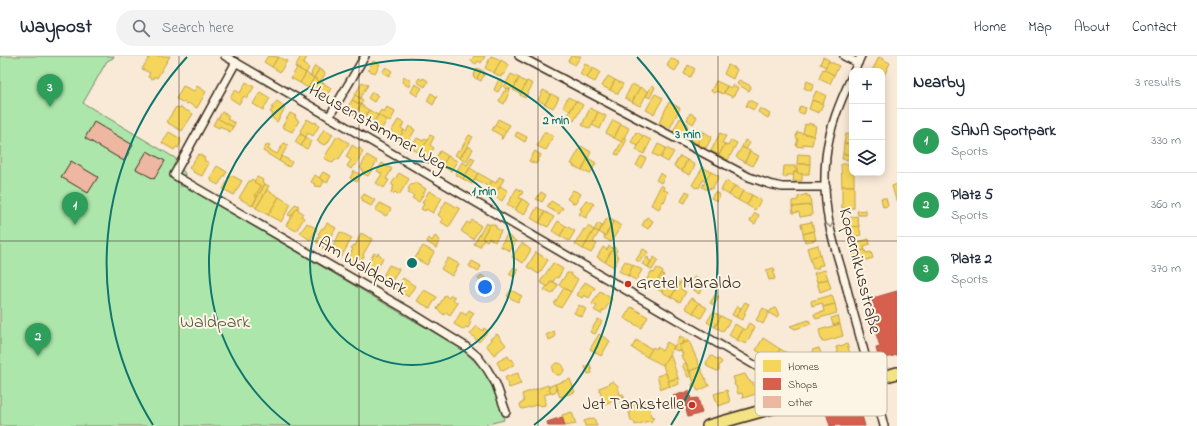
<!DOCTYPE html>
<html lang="en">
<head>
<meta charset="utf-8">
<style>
  :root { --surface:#fff; --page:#f2f2f3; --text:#1f2937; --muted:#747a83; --line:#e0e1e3; --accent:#c8321e }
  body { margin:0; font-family:"Indie Flower",sans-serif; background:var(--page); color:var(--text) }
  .controls { position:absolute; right:12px; top:12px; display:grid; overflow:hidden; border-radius:8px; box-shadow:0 2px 10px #0003 }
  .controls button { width:36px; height:36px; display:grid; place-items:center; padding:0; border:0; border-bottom:1px solid var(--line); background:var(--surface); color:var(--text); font:20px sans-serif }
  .you { position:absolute; left:485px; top:231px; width:14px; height:14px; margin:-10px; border:3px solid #fff; border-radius:50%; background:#1a73e8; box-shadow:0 0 0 6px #1a73e833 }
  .badge { display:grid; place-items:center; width:26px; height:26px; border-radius:50%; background:var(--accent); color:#fff; font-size:13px; font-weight:700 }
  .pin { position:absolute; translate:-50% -33px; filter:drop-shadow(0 1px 2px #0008) }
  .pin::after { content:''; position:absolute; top:21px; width:14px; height:12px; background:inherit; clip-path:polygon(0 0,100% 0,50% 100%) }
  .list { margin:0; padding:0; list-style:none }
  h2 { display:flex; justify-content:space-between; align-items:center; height:52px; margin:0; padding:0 16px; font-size:17px }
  h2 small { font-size:13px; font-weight:400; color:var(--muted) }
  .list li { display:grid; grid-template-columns:26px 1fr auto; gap:12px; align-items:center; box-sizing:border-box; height:64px; padding:0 16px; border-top:1px solid var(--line) }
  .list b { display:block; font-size:15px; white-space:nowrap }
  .list p { margin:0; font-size:13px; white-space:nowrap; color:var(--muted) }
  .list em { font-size:13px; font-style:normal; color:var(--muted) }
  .icon { flex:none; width:22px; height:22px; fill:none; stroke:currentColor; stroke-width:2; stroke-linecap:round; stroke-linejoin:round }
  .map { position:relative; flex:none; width:897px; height:370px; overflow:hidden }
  header { display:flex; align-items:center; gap:24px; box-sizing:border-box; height:56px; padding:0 20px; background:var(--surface); border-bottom:1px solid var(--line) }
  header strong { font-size:19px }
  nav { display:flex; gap:22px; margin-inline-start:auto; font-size:14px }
  .search { width:280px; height:36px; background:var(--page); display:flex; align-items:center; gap:10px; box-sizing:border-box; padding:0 14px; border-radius:22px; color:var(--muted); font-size:15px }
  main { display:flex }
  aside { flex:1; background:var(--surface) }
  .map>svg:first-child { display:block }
  .green { fill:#ade6ab; stroke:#748864 }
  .homes { fill:#f6d55c; stroke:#bea249 }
  .shops { fill:#d6604d; stroke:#a8503f }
  .building { fill:#edb7a1; stroke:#3b2a1e }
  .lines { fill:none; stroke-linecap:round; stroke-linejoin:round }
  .minor-casing { stroke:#3b2a1e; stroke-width:10 }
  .primary-casing { stroke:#3b2a1e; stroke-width:14 }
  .minor { stroke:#fcf5e5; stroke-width:7 }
  .primary { stroke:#f4e382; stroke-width:11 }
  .oneway { stroke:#9c9082 }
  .grid { fill:none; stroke:#3b2a1e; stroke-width:1; stroke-opacity:0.55 }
  .ring { fill:none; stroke:#0f766e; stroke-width:2 }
  .poi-dot { fill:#c8321e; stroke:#fcf5e5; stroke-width:1.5 }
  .labels { text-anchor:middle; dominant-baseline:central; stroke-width:4; stroke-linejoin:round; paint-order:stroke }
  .street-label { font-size:18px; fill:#3b2a1e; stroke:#fcf5e5 }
  .poi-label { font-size:18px; fill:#3b2a1e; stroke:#fcf5e5; text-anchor:start }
  .park-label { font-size:18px; fill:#585941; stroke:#fcf5e5 }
  .key { fill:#fcf5e5; stroke:#c2b8a9; stroke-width:1 }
  .key-label { font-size:11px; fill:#3b2a1e }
  .centre { fill:#0f766e; stroke:#fcf5e5; stroke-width:2 }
  .ring-label { font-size:12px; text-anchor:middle; font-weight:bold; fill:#0f766e; stroke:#fcf5e5; stroke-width:4; stroke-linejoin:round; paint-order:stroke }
</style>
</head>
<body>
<header>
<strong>Waypost</strong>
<div class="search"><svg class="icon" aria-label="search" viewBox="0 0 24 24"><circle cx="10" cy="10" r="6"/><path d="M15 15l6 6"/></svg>Search here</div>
<nav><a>Home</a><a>Map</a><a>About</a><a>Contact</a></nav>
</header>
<main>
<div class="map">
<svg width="897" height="370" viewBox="0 0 897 370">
  <rect width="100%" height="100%" fill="#f9e9d7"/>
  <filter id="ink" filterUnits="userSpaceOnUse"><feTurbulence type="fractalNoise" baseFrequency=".025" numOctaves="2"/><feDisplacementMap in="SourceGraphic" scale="8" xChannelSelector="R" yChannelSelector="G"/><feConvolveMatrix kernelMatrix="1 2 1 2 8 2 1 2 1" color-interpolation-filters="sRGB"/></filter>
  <g filter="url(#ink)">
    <path class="green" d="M 0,0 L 114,0 L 113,2 L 107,5 L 83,47 L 175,102 L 185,118 L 180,130 L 187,131 L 457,290 C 474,303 489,318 497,339 C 500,347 502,355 504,364 L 480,370 L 0,370 Z"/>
    <g class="homes">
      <polygon points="150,0 170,0 157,22 154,20 153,23 148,21 150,17 142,13"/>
      <polygon points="268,0 278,1 272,11 264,6"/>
      <polygon points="301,0 307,1 303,8 309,12 306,17 295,11"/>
      <polygon points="474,0 485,0 481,7 478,5 476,8 471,5"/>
      <polygon points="491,0 501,4 494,17 485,12"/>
      <polygon points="571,0 581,0 575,9 568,5"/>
      <polygon points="278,1 287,5 280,16 272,11"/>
      <polygon points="823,1 829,4 826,11 820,8"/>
      <polygon points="879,1 890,7 882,24 882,15 872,15"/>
      <polygon points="671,2 680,7 675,15 667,10"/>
      <polygon points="501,4 509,9 504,19 502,18 501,21 494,17"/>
      <polygon points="373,5 380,8 375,17 368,14"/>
      <polygon points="829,5 839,10 834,19 824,14"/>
      <polygon points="585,8 593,12 587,22 580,18"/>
      <polygon points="688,9 695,13 690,21 684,18"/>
      <polygon points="728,9 737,13 733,23 724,18"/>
      <polygon points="315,10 319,13 314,22 311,20 312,18 311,17"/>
      <polygon points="386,11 392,15 389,20 382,16"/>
      <polygon points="297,12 306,17 300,27 291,22"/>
      <polygon points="477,12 481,14 477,23 473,21"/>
      <polygon points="593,12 600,16 595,26 587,22"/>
      <polygon points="319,13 324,16 325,18 320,26 314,22"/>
      <polygon points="823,13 834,19 830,28 819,23"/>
      <polygon points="481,14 485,16 481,25 477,23"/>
      <polygon points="306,17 314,22 308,32 300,27"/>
      <polygon points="511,18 519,22 514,32 512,31 510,34 504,31"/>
      <polygon points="608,20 615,24 610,34 602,30"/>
      <polygon points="404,21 411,25 409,31 402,26"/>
      <polygon points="314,22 323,27 317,37 308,32"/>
      <polygon points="419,22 422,24 423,22 428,25 425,31 417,26"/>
      <polygon points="519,22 527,27 521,38 513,34"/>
      <polygon points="499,23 504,26 498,36 494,34"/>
      <polygon points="615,24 623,28 618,38 610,34"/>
      <polygon points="739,24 751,30 749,35 737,28"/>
      <polygon points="527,25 533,28 525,42 520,39"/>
      <polygon points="716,25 727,30 723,38 717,35 714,37 711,35"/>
      <polygon points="807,25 814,28 811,35 804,32"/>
      <polygon points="246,26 254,31 247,42 244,40 239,48 230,42 235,34 240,37"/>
      <polygon points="362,26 368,29 360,42 355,39"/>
      <polygon points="323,27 331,32 326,42 317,37"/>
      <polygon points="415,28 422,32 417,40 411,36"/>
      <polygon points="632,28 640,32 632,46 625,42"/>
      <polygon points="652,29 655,31 650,42 646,40"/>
      <polygon points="732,29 738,32 733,41 724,37 727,30 731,32"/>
      <polygon points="183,30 194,35 197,30 206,36 197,52 188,47 187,48 176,43"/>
      <polygon points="640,31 648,36 640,50 632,46"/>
      <polygon points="507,32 510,34 504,48 499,45 504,35 505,36"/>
      <polygon points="543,34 551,38 545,48 538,44"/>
      <polygon points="816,35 826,39 823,48 812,44"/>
      <polygon points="260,36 270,42 263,54 253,48"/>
      <polygon points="372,36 378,39 374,46 368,42"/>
      <polygon points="431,37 437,41 433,49 427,45"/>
      <polygon points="551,38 559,42 553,52 545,48"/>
      <polygon points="655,38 663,42 654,58 646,54"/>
      <polygon points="355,39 363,44 361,49 352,44"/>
      <polygon points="568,41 576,45 570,55 563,51"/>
      <polygon points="352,44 361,49 355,59 346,54"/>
      <polygon points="749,44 757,48 754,54 746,50"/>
      <polygon points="812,44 823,48 819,57 809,53"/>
      <polygon points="277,45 284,50 283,51 285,52 277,66 271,61 273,58 270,56 273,52 271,52"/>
      <polygon points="576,45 583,49 574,65 567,61"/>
      <polygon points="669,46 680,52 670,72 659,67"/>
      <polygon points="361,49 369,54 364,64 355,59"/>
      <polygon points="800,50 806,52 804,58 798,56"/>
      <polygon points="176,51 179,52 180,51 193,58 182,75 168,67 168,65 167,65"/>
      <polygon points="387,51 395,56 390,66 378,59 381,54 384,56"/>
      <polygon points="590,52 598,56 590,73 582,69"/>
      <polygon points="760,52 770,58 768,62 758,56"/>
      <polygon points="369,54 378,59 372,69 364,64"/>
      <polygon points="222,56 229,60 227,63 235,67 233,71 218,63"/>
      <polygon points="598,56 606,60 600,73 592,69"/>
      <polygon points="290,57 296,60 295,62 299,65 292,76 282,71"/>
      <polygon points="690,57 697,61 693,68 687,64"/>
      <polygon points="378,59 387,64 381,74 372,69"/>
      <polygon points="217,62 233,71 230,76 220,70 219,72 213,69"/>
      <polygon points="680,62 685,65 685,66 688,68 687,70 688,71 683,80 673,75"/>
      <polygon points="307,63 314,67 315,66 317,67 317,69 319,70 313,80 308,77 306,81 300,78 301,76 300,75"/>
      <polygon points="498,63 510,69 506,75 495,69"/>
      <polygon points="398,64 404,67 401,72 404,74 398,84 389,79"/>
      <polygon points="613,64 621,68 614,82 606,77"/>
      <polygon points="809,67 816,70 814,80 803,77 805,68 808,69"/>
      <polygon points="621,68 629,72 622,86 614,82"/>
      <polygon points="495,69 506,75 502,83 501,83 502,80 492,74"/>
      <polygon points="409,70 415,74 406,89 398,84 404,74 406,76"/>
      <polygon points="695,72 704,76 697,88 689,83"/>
      <polygon points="324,73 333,78 327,88 325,88 324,89 317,85"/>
      <polygon points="169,76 181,83 180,85 181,86 178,92 176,91 174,94 162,87"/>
      <polygon points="517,76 527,81 525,86 515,80"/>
      <polygon points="544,76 546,76 553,80 550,86 550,87 546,94 537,90"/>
      <polygon points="636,76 643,80 638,90 631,86"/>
      <polygon points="704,76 712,81 706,92 697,88"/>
      <polygon points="797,76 814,80 812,89 803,88 803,91 796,90 798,83 796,82"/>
      <polygon points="720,77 726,80 722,87 725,88 719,99 711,95"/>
      <polygon points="300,78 306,81 301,90 295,86"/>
      <polygon points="846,78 852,79 852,89 844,87"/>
      <polygon points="430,79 434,81 430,89 434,92 428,102 419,97"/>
      <polygon points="469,79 473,81 460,102 455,99 458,94 460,95"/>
      <polygon points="337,80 349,87 339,103 338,102 337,104 335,103 333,107 324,102"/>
      <polygon points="643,80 651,84 644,98 636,94"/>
      <polygon points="306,81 311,85 307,93 301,90"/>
      <polygon points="624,81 627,83 619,99 615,98"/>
      <polygon points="417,82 423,85 425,82 428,84 419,97 411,92"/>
      <polygon points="731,84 737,87 728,104 719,99 725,88 728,90"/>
      <polygon points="745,84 750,87 746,93 742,91"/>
      <polygon points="284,87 288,89 279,105 263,95 267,88 270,89 268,93 277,98"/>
      <polygon points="844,87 852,89 852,99 843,98"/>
      <polygon points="658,88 666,92 661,102 653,98"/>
      <polygon points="352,89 358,93 360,92 363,96 356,109 353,110 351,113 347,110 351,104 346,101"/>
      <polygon points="468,90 473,93 466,106 460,102"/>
      <polygon points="581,90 591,96 582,114 573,110 574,109 571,108"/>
      <polygon points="742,91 750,95 745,106 736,101"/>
      <polygon points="666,92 674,96 668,106 661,102"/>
      <polygon points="440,95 448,100 442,110 434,105"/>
      <polygon points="535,95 541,99 536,108 529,105"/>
      <polygon points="750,95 759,100 753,110 745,106"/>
      <polygon points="199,98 205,102 204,104 209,107 202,120 193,116 194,115 189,112 197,100"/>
      <polygon points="798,98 810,99 810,108 797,108"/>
      <polygon points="843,98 852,99 852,104 842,103"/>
      <polygon points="367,99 377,105 368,120 362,117 363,114 360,112"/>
      <polygon points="282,100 292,106 289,111 279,105"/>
      <polygon points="448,100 457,105 451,115 442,110"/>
      <polygon points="641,100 646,102 641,112 636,109"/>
      <polygon points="680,100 687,104 682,115 674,110"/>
      <polygon points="471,101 475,103 463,123 455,118 462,106 467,109"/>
      <polygon points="588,102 596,107 590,118 582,114"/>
      <polygon points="687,104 695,109 690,119 682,115"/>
      <polygon points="382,107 392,113 386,123 389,124 384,132 376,127 382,118 377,115"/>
      <polygon points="797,108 810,108 809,118 797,118"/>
      <polygon points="841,108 852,108 852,117 854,117 854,130 842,130"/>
      <polygon points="217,110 227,116 218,129 211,125 212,123 210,122"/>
      <polygon points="784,110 795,110 795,113 797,113 797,116 794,116 794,119 787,119 787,121 783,121"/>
      <polygon points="703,111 711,116 706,125 703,124 699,132 697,131 696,132 692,129"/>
      <polygon points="470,112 478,117 472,128 463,123"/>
      <polygon points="354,115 361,119 357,126 350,122"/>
      <polygon points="323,116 331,120 327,127 319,122"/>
      <polygon points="711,116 719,120 712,133 709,132 708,134 702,131"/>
      <polygon points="794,116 802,118 802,125 793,125"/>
      <polygon points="399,117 409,123 399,139 395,136 393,138 391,136 394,130 392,129 392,127"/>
      <polygon points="478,117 492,125 489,131 475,123"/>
      <polygon points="660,117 665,120 661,127 656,124"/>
      <polygon points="231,119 242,125 234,139 223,133"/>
      <polygon points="315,119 324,125 321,131 318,130 317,131 314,129 315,128 311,126"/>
      <polygon points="257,121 263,124 262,126 265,128 257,141 255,140 261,130 254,126"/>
      <polygon points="499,121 504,123 494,140 486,136 492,125 496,127"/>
      <polygon points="252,123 255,125 254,126 261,130 255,140 257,141 252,150 239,142 249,125 251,125"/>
      <polygon points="726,125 735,130 729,139 721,134"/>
      <polygon points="415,126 426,133 419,146 412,142 414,140 408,137 410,134 408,133 411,128 413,129"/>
      <polygon points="265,128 269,130 256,152 253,149"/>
      <polygon points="897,128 897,144 896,144 892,130"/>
      <polygon points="661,129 664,131 663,133 668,136 664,146 663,145 659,153 651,149"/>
      <polygon points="500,130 508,135 502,145 494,140"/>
      <polygon points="735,130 743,135 738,144 729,139"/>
      <rect x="842" y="130" width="12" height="22"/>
      <polygon points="517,132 523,136 519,142 522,143 515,154 507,149"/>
      <polygon points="267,134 279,141 268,159 256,152"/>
      <polygon points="573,134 581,138 575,148 567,143"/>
      <polygon points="429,135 442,142 433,157 426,153 425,155 421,153 424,148 422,147"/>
      <polygon points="686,135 690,137 685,147 681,145"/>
      <polygon points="743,135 752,139 747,149 738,144"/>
      <polygon points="541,136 546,139 542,146 536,143"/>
      <polygon points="715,136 720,139 717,145 711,142"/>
      <polygon points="364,138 375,144 371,150 362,145 363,144 361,142"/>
      <polygon points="807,138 807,140 810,140 811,149 792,151 792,145 798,144 798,141"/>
      <polygon points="752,139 761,144 755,154 747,149"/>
      <polygon points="279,141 291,148 281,166 268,159"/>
      <polygon points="881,142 886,142 888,150 883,151"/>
      <polygon points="522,143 530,148 524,159 515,154"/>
      <polygon points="586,144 594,148 586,162 579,158 582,154 580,153"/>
      <polygon points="446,145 460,153 449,171 441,166 443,163 438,159"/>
      <polygon points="551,145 563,152 559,158 547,151"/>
      <polygon points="380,147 391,153 386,160 375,154"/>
      <polygon points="295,148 299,150 291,160 288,159"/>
      <polygon points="811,149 812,159 800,161 799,156 793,157 792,151"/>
      <polygon points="537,151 545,156 539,167 531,162"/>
      <polygon points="297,152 299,153 298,154 303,157 301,160 304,162 296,175 286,169"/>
      <polygon points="866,154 866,159 858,159 857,155"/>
      <polygon points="545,156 554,161 548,171 539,167"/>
      <polygon points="755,157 759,159 755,168 750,165"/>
      <polygon points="857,160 859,170 847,172 845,163"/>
      <polygon points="647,161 653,165 648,173 642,169"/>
      <polygon points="607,162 614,165 605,180 599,176"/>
      <polygon points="472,164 481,170 473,183 461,175 467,166 470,168"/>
      <polygon points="558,165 566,170 560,180 552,175"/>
      <polygon points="614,165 621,170 611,186 604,182"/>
      <polygon points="812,166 814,175 803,178 801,168"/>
      <polygon points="307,167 317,173 310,184 300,177"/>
      <polygon points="327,167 336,172 324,193 321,191 322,190 316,186 320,179 318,178 322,172 323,173"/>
      <polygon points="486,167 490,169 482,182 484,183 480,191 474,188"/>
      <polygon points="598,167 602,170 599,176 594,174"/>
      <polygon points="490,168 493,168 496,170 496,172 501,175 495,186 489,182 487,185 482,182"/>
      <polygon points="566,170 575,175 569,185 560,180"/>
      <polygon points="588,170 594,174 583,193 575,188 584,173 586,174"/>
      <polygon points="859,170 861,179 849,182 847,172"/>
      <polygon points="594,174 599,176 593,186 597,188 591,197 583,193"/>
      <polygon points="814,175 816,184 805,186 803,178"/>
      <polygon points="340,176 352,182 341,201 331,195"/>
      <polygon points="361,177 372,183 363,199 364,200 359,209 357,209 357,210 347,204 353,193 351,192 354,189 355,190"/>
      <polygon points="507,179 516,185 510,195 500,190"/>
      <polygon points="435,180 440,184 436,192 427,186 429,182 432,185"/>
      <polygon points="869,183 870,188 864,190 865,194 853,197 851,188"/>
      <polygon points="522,187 531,194 523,207 512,201"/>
      <polygon points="818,189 820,199 810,202 807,192"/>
      <polygon points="423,190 434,196 427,209 415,202"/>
      <polygon points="609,190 613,192 605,206 597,201 603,191 607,194"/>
      <polygon points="614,191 617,194 615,198 619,201 614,211 605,206"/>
      <polygon points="643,193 648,196 645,201 643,200 640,206 636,204"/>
      <polygon points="865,194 866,197 871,196 873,202 856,207 853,197"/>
      <polygon points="536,196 548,204 539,218 527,211"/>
      <polygon points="374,197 377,199 378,197 383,202 378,211 379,211 373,219 364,214"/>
      <polygon points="820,199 823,209 818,210 819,212 813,213 810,202"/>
      <polygon points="647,201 649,202 648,204 651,205 648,211 642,208"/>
      <polygon points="654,201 658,204 652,214 648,211"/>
      <polygon points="448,202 459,208 452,220 441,213"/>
      <polygon points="472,205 481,210 478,216 469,210"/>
      <polygon points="625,205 633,209 628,220 619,215"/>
      <polygon points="553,207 563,213 558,222 556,221 553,226 551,225 548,231 540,226"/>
      <polygon points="389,209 399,213 390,229 387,227 385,229 383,227 383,225 381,224"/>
      <polygon points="633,209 642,214 636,224 628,220"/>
      <polygon points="514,211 518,214 514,221 509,218"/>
      <polygon points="657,212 663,216 654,231 645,226 651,216 654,217"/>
      <polygon points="774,212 775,216 773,216 775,223 769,224 766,214"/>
      <polygon points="825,214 828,223 817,226 814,217"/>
      <polygon points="567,217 571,217 572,220 578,223 571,236 559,229"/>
      <polygon points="662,217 664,219 662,222 668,226 662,236 654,231"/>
      <polygon points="481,219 487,223 488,224 486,228 478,223"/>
      <polygon points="694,221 700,224 694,234 688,231"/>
      <polygon points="403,222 415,230 408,241 405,238 404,240 399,237 400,236 396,233"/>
      <polygon points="828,223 831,232 820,236 817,226"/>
      <polygon points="682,224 685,226 681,233 686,236 680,246 671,241"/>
      <polygon points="700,224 706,227 699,238 694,234"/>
      <polygon points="551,225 558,229 552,238 544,234 547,230 548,231"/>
      <polygon points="585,226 595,232 589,242 584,239 582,242 577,239"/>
      <polygon points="668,226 675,230 677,226 680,227 671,241 662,236"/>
      <polygon points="564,232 571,236 561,252 554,248"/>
      <polygon points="424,234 437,241 430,252 417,245"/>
      <polygon points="511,234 522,240 518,246 507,240"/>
      <polygon points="600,235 612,243 604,255 603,254 601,258 594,254 597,250 592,248"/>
      <polygon points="445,239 449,242 451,239 455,241 453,244 458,247 450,259 446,256 444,259 437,253"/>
      <polygon points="715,239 719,241 714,249 710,247"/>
      <polygon points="832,239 835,248 823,251 822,247 812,250 811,245"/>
      <polygon points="691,242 699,247 693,257 685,252"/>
      <polygon points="745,246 749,248 744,257 746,258 742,264 736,261"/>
      <polygon points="699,247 707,252 701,262 693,257"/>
      <polygon points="835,248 837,257 816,263 814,258 824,256 823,251"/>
      <polygon points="579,249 586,253 582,261 574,257"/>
      <polygon points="737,250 741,252 736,261 732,259"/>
      <polygon points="631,251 648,261 641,272 624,262"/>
      <polygon points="763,252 769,256 763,268 756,264"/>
      <polygon points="776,252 779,260 776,261 769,257 771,254"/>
      <polygon points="469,254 474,257 469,265 471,266 468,272 466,271 464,274 454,268 461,256 466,259"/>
      <polygon points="713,256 721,260 715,271 707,266"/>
      <polygon points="721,260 730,265 723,275 715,271"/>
      <polygon points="838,260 840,267 833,269 831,262"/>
      <polygon points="598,263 602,265 595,278 590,276"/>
      <polygon points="809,264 811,268 795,273 790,270"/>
      <polygon points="749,267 755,271 746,288 737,284 743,273 745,274"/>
      <polygon points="735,268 743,273 737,284 729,279"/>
      <polygon points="840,268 843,280 822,286 819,274"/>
      <polygon points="477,270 483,275 484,272 488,275 479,286 475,283 475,282 470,278"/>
      <polygon points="554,275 555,278 554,279 555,281 549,284 546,279"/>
      <polygon points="497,278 506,289 494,299 486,289 491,284 490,283"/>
      <polygon points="599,278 610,285 601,300 590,293"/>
      <polygon points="680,280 689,285 685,287 684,285 682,286 683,288 679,289 681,295 678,294 678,295 673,293"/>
      <polygon points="763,282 780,293 773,305 756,294"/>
      <polygon points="636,284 652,293 647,301 632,292"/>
      <polygon points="684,285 685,287 689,285 700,311 690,315 684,303 683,304 681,299 683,299 679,289 683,288 682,286"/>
      <polygon points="667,286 674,290 663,309 647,301 653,291 656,293 657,291 662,295"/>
      <polygon points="847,288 854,311 843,315 836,291"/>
      <polygon points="819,292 823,304 816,306 812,294"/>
      <polygon points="780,293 798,303 791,315 773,305"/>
      <polygon points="670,297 678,322 668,325 663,309"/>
      <polygon points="508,300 510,304 512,303 515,308 503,315 502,314 501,314 497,306"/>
      <polygon points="712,300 718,304 719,303 722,306 719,310 719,314 717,315 708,311 706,307 710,301"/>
      <circle cx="558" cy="313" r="6"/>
      <polygon points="686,307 691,320 688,321 682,309"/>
      <polygon points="590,308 592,317 588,318 585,310"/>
      <polygon points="700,311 709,330 698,335 696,331 693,332 692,328 694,327 690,315"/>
      <polygon points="518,317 521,328 509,332 505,321"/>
      <polygon points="666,317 670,330 661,333 657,320"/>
      <polygon points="745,318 749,325 750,325 751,326 753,326 755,332 756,332 756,338 743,342 742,337 738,338 736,330 735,330 734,327 735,327 733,321"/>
      <polygon points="678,322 679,328 670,331 668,325"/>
      <polygon points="570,323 575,336 560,341 555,328"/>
      <polygon points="613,325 618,330 620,339 623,338 624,341 604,348 599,332 607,329 609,327"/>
      <polygon points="555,328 557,335 551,337 548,331"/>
      <polygon points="548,329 551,337 544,339 546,344 545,344 545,349 541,350 539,348 523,353 521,352 520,348 524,346 522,338"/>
      <polygon points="727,334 730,346 718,350 714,338"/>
      <polygon points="624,341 627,349 622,350 620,343"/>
      <polygon points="646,346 647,347 649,347 651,360 654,361 651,366 649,365 635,369 634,365 631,365 629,356 631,356 630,353 632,352 631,349 636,348 637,351 642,349 641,347"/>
      <polygon points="572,356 576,368 565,370 562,359"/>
      <polygon points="594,362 597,370 585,370 584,365"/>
    </g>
    <g class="shops">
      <polygon points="897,235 897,299 879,304 876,292 880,291 866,244"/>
      <polygon points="689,335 691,343 698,342 702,357 688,361 684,347 675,349 673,340"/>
      <polygon points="859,349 865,370 840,370 840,369 830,370 825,353 836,350 839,354"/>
      <polygon points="562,361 565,370 548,370 547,366"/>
    </g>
    <g class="building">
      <polygon points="94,66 133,89 124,105 85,82"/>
      <polygon points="147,95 165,105 154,123 136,113"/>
      <polygon points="71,105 98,121 88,137 61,121"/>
    </g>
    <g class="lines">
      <defs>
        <g id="minor">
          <polyline points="225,0 763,314 776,321 789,330 795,345"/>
          <polyline points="519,0 749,121 769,128 782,131 826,131"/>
          <polyline points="844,0 858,7"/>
          <polyline points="236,6 174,119 407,254 465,290 477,300 487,313 496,328 506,356"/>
          <polyline points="854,15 861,0"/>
          <path d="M 852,20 C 840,46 829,72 826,101 C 824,122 825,146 829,167 C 834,192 843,216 849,241 C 861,284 873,327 884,370"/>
          <polyline points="329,61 365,0"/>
          <polyline points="764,315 775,334 780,350"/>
        </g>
        <polyline id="primary" points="708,370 897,317"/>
      </defs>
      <use href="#minor" class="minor-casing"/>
      <use href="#primary" class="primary-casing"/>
      <use href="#minor" class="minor"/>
      <use href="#primary" class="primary"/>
    </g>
    <defs><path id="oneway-chevron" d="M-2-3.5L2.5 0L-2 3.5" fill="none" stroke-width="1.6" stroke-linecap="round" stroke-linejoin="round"/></defs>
    <use class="oneway" href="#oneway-chevron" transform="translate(830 169) rotate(79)"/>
  </g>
  <path class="grid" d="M 179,0 L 179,370M 359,0 L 359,370M 538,0 L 538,370M 718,0 L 718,370M 0,185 L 897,185"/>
  <g class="ring">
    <circle cx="412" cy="207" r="102"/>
    <path d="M290 369A203 203 0 1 1 534 369"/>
    <path d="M153 369A305 305 0 0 1 187 1M637 1A305 305 0 0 1 671 369"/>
  </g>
  <g class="poi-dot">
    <circle cx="628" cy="228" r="4"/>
    <circle cx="692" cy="349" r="4"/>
  </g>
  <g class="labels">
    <g class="street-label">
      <text transform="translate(377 72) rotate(30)">Heusenstammer Weg</text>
      <text transform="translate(362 211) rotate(30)">Am Waldpark</text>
      <text transform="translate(859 215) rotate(76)">Kopernikusstraße</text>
    </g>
    <g class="poi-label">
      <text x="636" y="228">Gretel Maraldo</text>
      <text x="684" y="349" text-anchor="end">Jet Tankstelle</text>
    </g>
    <g class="park-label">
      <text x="215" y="267">Waldpark</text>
    </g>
  </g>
  <rect x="755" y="296" width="132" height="64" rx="6" class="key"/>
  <rect x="763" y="304" width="18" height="12" fill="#f6d55c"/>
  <rect x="763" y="322" width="18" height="12" fill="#d6604d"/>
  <rect x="763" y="340" width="18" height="12" fill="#edb7a1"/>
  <g class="key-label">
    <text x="788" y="314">Homes</text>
    <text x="788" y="332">Shops</text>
    <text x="788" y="350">Other</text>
  </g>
  <circle cx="412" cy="207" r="6" class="centre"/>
  <g class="ring-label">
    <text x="556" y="68">2 min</text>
    <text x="688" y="82">3 min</text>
    <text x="484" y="139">1 min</text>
  </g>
</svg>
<div class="controls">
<button>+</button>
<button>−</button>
<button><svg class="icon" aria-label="layers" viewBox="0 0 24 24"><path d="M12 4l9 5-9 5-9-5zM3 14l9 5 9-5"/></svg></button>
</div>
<div class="you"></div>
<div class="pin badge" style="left:75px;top:169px;background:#2e9e5b">1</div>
<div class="pin badge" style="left:38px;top:300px;background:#2e9e5b">2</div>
<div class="pin badge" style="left:50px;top:51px;background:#2e9e5b">3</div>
</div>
<aside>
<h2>Nearby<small>3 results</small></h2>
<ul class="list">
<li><span class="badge" style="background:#2e9e5b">1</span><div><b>SANA Sportpark</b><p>Sports</p></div><em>330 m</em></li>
<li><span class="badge" style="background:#2e9e5b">2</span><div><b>Platz 5</b><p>Sports</p></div><em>360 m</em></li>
<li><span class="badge" style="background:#2e9e5b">3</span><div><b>Platz 2</b><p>Sports</p></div><em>370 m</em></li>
</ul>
</aside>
</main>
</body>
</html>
